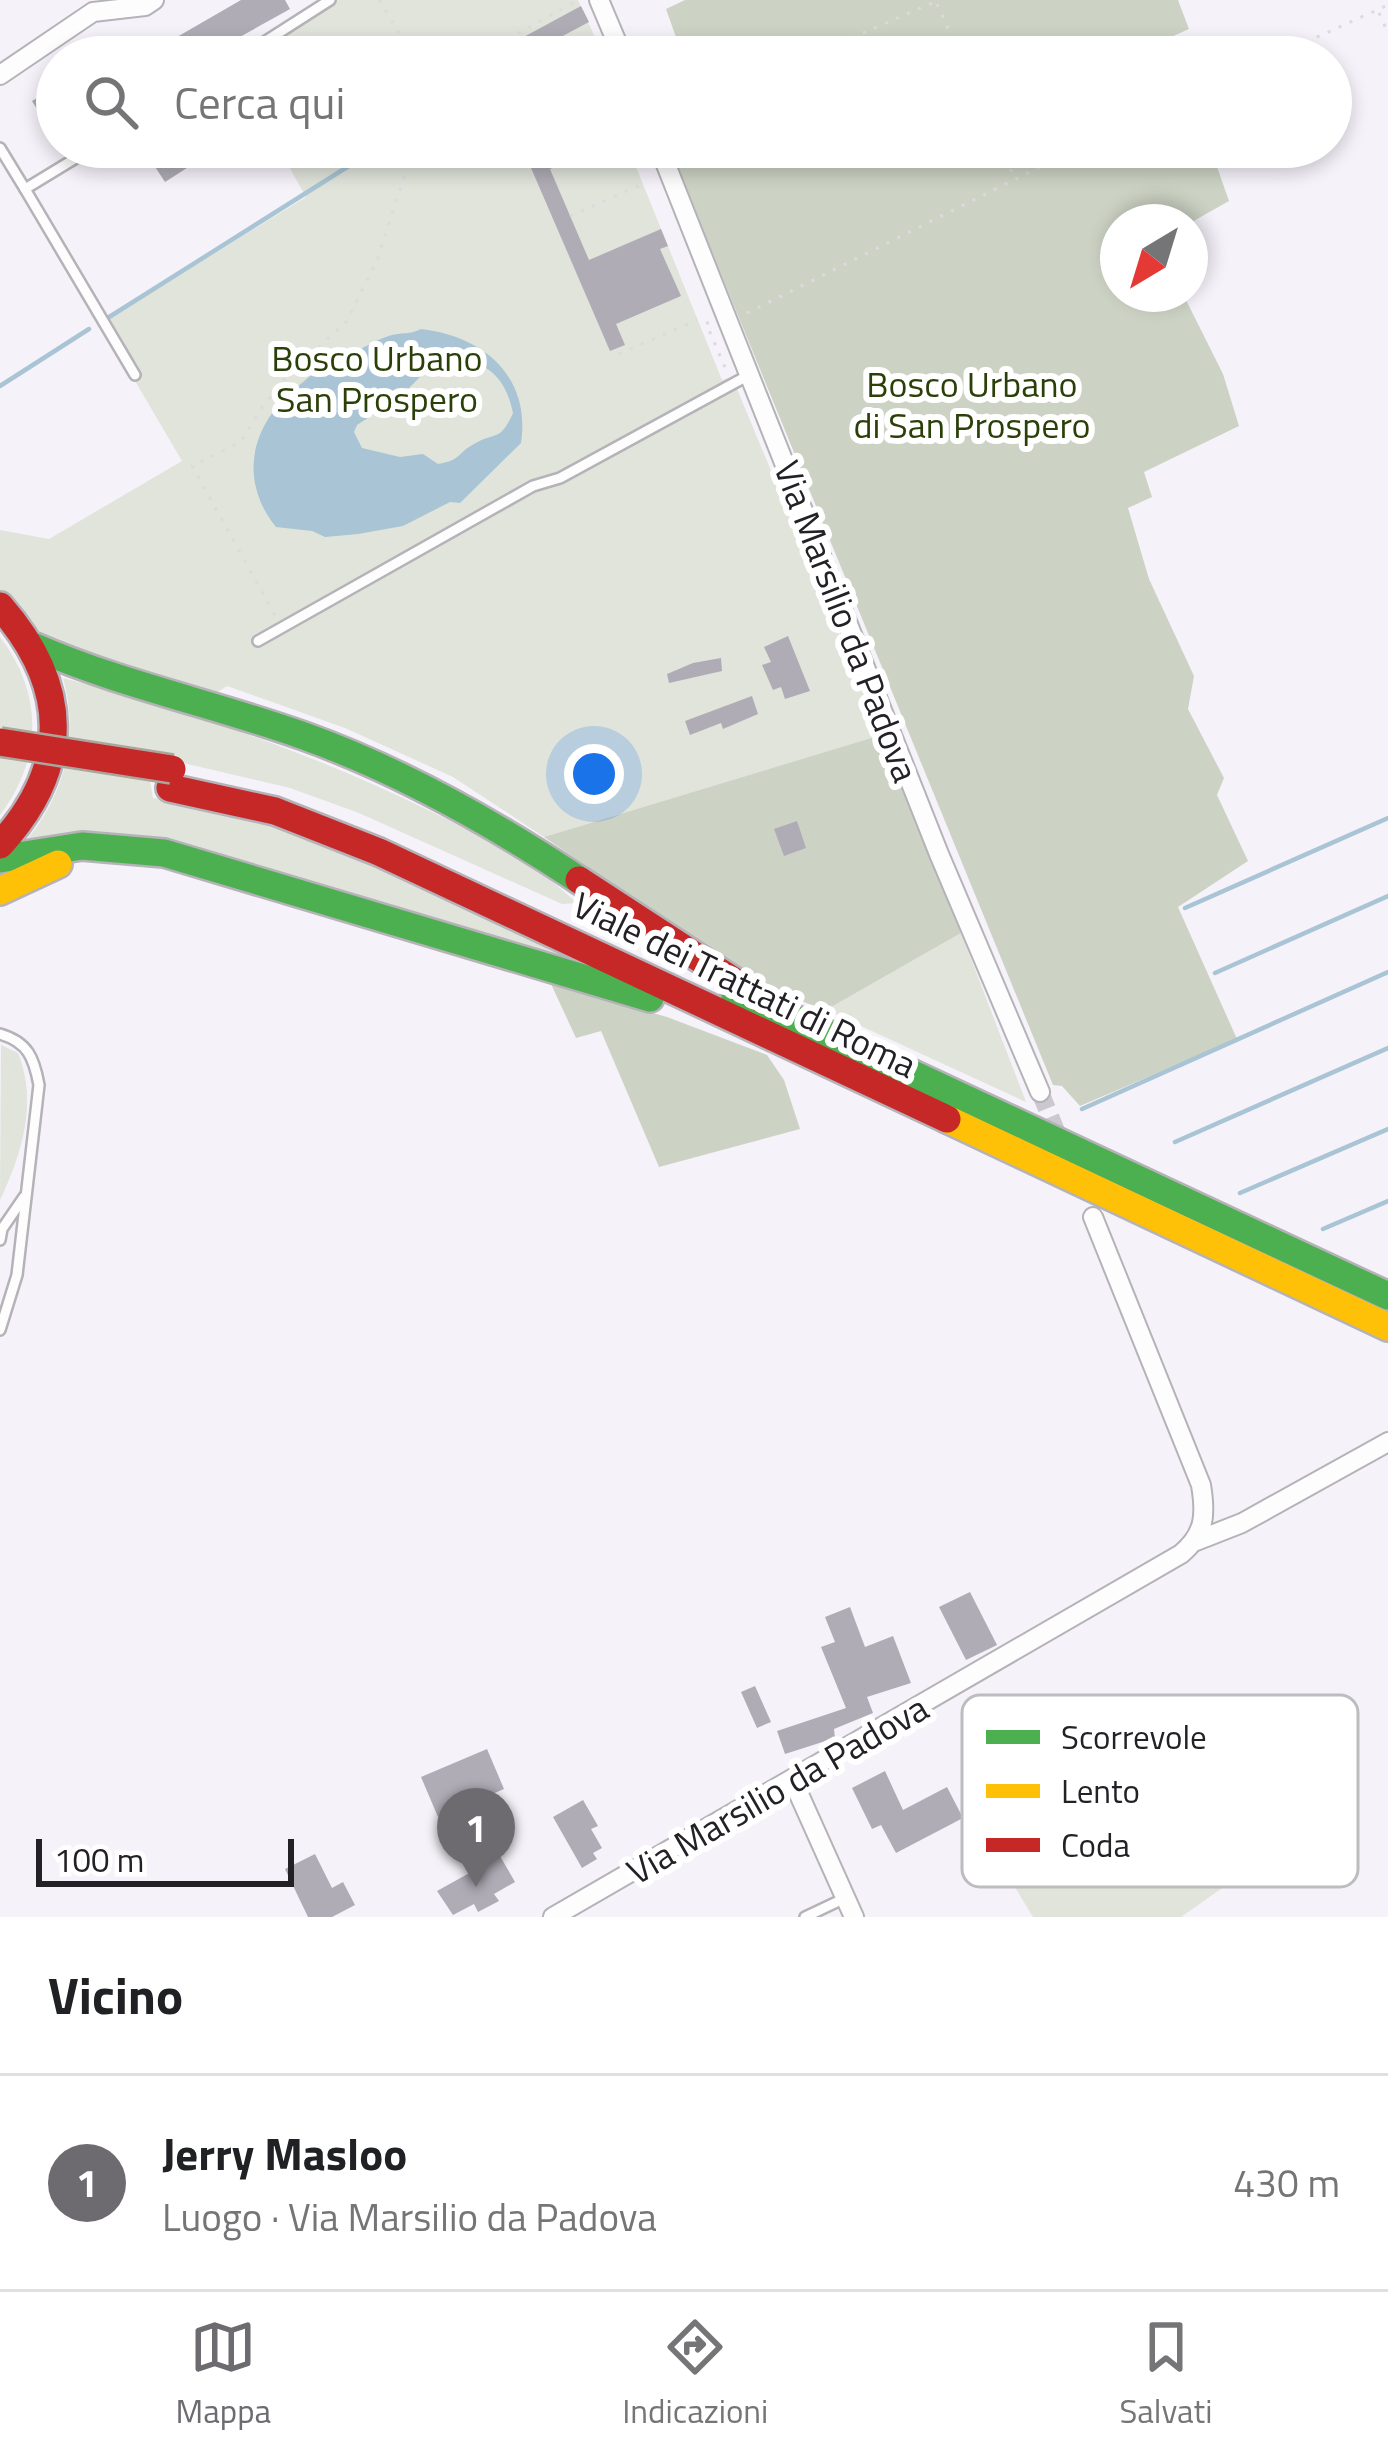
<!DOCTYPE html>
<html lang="it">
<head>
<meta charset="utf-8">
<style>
  :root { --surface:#fff; --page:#f2f2f2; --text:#202124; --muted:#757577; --line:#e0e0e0; --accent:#6d6a70 }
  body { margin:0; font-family:"Titillium Web",sans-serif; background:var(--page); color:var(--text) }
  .compass { position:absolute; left:1100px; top:204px; width:108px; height:108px; border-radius:50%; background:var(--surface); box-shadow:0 6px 18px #0003; rotate:218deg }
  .scale { position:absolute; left:36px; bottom:30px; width:258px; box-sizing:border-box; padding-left:12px; border:6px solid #232026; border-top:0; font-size:33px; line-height:42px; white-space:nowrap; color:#232026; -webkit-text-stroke:9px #fff; paint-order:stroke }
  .you { position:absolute; left:594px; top:774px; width:42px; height:42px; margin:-30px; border:9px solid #fff; border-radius:50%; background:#1a73e8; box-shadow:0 0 0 18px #1a73e833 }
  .badge { display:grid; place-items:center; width:78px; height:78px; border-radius:50%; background:var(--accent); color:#fff; font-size:39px; font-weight:700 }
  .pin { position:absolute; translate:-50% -99px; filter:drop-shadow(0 3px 6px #0008) }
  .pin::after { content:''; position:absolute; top:63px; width:42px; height:36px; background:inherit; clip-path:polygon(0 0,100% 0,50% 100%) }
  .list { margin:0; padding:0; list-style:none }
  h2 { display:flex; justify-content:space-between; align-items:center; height:156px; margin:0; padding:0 48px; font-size:51px }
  h2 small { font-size:39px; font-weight:400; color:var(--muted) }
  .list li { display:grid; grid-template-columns:78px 1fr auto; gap:36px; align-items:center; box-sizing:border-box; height:216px; padding:0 48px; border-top:3px solid var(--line) }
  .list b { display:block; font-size:45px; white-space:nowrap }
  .list p { margin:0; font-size:39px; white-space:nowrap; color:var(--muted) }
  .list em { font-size:39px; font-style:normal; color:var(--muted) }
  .icon { flex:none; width:66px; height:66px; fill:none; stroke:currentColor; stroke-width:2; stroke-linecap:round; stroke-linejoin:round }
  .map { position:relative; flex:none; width:1388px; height:1917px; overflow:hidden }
  .search { position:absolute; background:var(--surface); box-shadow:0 6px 18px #0003; left:36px; right:36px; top:36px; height:132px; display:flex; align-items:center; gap:30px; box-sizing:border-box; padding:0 42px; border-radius:66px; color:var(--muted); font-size:45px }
  .sheet { height:372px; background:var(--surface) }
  nav { display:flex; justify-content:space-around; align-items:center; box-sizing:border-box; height:168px; border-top:3px solid var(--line); background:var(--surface); font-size:33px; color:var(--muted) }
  nav a { display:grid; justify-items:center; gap:6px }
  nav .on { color:var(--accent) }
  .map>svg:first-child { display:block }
  .green { fill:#e0e4db }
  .forest { fill:#ccd3c4 }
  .water { fill:#a9c4d4; fill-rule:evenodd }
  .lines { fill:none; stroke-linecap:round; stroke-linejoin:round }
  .stream { stroke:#a9c4d4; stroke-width:4.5 }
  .building { fill:#afacb6 }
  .street-tunnel { stroke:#ccc8d0; stroke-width:18; stroke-dasharray:18 9; stroke-linecap:butt }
  .lane-casing { stroke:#b5b2b8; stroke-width:14 }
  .street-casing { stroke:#b5b2b8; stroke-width:22 }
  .fast-casing { stroke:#b5b2b8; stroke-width:32 }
  .slow-casing { stroke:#b5b2b8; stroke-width:32 }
  .jam-casing { stroke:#b5b2b8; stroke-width:32 }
  .path { stroke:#dcdadd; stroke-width:3; stroke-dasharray:3 9; stroke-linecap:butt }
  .lane { stroke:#fefdfe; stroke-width:9 }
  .street { stroke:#fefdfe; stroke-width:18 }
  .fast { stroke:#4caf50; stroke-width:27 }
  .slow { stroke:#ffc107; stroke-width:27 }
  .jam { stroke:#c62828; stroke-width:27 }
  .jam-bridge-casing { stroke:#aca59c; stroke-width:32; stroke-linecap:butt }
  .jam-bridge { stroke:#c62828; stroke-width:27 }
  .labels { text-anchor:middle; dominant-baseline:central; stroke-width:12; stroke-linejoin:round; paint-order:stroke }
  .park-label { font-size:36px; fill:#2b4009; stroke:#fff }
  .street-label { font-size:36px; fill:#232026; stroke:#fff }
  .key { fill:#fff; stroke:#bdbcbe; stroke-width:3 }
  .key-label { font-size:33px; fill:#232026 }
</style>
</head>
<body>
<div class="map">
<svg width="1388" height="1917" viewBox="0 0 1388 1917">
  <rect width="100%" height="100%" fill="#f6f2fa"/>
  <g class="green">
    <polygon points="338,0 578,0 604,57 248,57"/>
    <polygon points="278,147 628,147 722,380 732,377 881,735 544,837 453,777 345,728 227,686 213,695 108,668 41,633 0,592 0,530 49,539 182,461 101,323 306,197"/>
    <path d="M 0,637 C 43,693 43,758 0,815 Z"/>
    <path d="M 63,678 C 189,711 312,753 428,810 C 480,835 535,863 577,903 L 562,904 L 359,813 L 290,788 L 179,762 L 149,775 L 153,798 L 189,802 L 306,832 L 567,958 L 240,867 L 24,843 C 64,797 80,737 63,678 Z"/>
    <polygon points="961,933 1026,1102 826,1010"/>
    <path d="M 1,1045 L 18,1053 C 38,1103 22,1153 0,1200 Z"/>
    <polygon points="1196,1762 1262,1860 1181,1917 1033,1917 1010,1879"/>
  </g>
  <g class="forest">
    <polygon points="685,0 1178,0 1189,29 1162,41 1168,57 683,57 666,9"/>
    <polygon points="669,147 1210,147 1229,201 1190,223 1118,222 1118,294 1183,294 1223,374 1239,426 1144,472 1152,497 1128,508 1149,579 1194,676 1188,709 1224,778 1217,795 1248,861 1178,907 1237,1039 1080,1106 1062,1086 1053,1085"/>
    <polygon points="881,735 961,933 826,1010 762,987 544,837"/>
    <polygon points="551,984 667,1017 767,1055 784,1080 800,1129 659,1167 601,1031 576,1038"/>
  </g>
  <path class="water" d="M 421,329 C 483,336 531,376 521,443 L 460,503 L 450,502 L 403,526 L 358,534 L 325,537 L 312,531 L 276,527 C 240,483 249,430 291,392 C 304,381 315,373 326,360 C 355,357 365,343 392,335 C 403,332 410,335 421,329 ZM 458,358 C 491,364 506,380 513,413 C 500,442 497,431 474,444 C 457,453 462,460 438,464 L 423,454 L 400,457 L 362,448 L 354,432 L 357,425 L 400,397 L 425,372 Z"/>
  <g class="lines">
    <g class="stream">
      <polyline points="106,319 379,147"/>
      <polyline points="0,386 89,329"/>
      <polyline points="1185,908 1388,818"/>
      <polyline points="1215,973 1388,896"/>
      <polyline points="1082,1109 1388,972"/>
      <polyline points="1175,1142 1388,1048"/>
      <polyline points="1240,1193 1388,1129"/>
      <polyline points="1323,1229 1388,1201"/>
    </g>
  </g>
  <g class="building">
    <polygon points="241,0 285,0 290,9 204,57 189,57 177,37"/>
    <polygon points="581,6 589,22 523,57 487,57"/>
    <polygon points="57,86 57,115 45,122 32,101"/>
    <polygon points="155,147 178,147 190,166 165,182 146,153"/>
    <polygon points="522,147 540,147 544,154 560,147 600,147 550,169 589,260 661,229 668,246 660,249 681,296 616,324 625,345 610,351"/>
    <polygon points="788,636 810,691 785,699 781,687 773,690 762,665 771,662 764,647"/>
    <polygon points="721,658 722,671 669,683 667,674 693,663"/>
    <polygon points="752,696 758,714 723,729 721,723 690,735 685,721"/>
    <polygon points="797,821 806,848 784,856 774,829"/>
    <polygon points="970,1592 997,1645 966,1660 939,1607"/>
    <polygon points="850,1607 865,1647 893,1636 911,1683 867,1697 873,1713 834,1729 835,1738 785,1754 777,1731 846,1708 821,1647 835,1642 825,1617"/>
    <polygon points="755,1686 771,1722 757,1728 741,1692"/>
    <polygon points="487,1749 504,1789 438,1817 421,1777"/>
    <polygon points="885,1771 903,1810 947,1787 963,1818 896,1853 881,1825 872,1829 852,1788"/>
    <polygon points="583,1800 598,1826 591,1829 602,1848 593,1853 597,1859 582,1868 553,1817"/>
    <polygon points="315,1854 332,1888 343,1882 355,1905 332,1917 308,1917 285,1869"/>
    <polygon points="500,1856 515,1882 494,1894 499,1901 478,1912 474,1904 453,1915 437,1891"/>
  </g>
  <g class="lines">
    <polyline class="street-tunnel" points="1040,1092 1059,1138"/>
    <defs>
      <g id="lane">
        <polyline points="241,57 330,0"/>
        <polyline points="0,148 25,189 94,147"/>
        <polyline points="25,189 135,375"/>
        <polyline points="258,641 533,486 560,478 749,375"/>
        <path d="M 0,1034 C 28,1042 34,1058 39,1085 L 17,1275 L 0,1330"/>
        <polyline points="0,1240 2,1229 24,1197"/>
        <polyline points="805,1917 843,1899"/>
      </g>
      <g id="street">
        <polyline points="599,0 623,57"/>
        <polyline points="0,75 93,12 145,6 154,0"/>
        <polyline points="659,147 939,854 1040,1092"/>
        <polyline points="1196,1541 1242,1523 1388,1442"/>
        <polyline points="793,1781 854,1917"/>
        <path d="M 553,1917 L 1181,1554 C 1205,1534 1206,1515 1201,1485 L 1093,1217"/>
      </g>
      <g id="fast">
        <path d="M 35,647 C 122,685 215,704 304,736 C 402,771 493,823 579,880"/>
        <polyline points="0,859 82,846 164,853 650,998"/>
        <polyline points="735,995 797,1020 1388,1296"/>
      </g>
      <g id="slow">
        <polyline points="0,891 58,864"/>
        <polyline points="947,1119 1388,1327"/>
      </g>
      <g id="jam">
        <path d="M 0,606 C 70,686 72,766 0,845"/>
        <polyline points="170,788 275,811 379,852 947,1119"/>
        <polyline points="579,880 763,1000"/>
      </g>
    </defs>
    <use href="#lane" class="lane-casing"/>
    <use href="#street" class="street-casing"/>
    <use href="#fast" class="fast-casing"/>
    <use href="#slow" class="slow-casing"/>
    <use href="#jam" class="jam-casing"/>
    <g class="path">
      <polyline points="379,0 414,57"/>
      <polyline points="937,4 961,57"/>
      <polyline points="1379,13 1388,33"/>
      <polyline points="476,57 578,0"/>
      <polyline points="808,57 939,0"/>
      <polyline points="1273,57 1388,5"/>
      <polyline points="1001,147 1014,177"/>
      <polyline points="570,216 643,184"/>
      <polyline points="747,313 1080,147"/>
      <polyline points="709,323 706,323 727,372"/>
      <polyline points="619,354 697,320"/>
      <polyline points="275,615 192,466 241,442 262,407 284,380 347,321 377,260 414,147"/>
    </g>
    <use href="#lane" class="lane"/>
    <use href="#street" class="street"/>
    <use href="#fast" class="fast"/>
    <use href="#slow" class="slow"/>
    <use href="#jam" class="jam"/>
    <defs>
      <polyline id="jam-bridge" points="0,742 172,769"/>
    </defs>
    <use href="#jam-bridge" class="jam-bridge-casing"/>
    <use href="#jam-bridge" class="jam-bridge"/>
  </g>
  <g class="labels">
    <g class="park-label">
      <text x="377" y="357">Bosco Urbano<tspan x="377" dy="41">San Prospero</tspan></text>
      <text x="972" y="383">Bosco Urbano<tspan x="972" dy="41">di San Prospero</tspan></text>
    </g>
    <g class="street-label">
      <text transform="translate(847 621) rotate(69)">Via Marsilio da Padova</text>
      <text transform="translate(745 984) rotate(26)">Viale dei Trattati di Roma</text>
      <text transform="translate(777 1789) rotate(-30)">Via Marsilio da Padova</text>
    </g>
  </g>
  <rect x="962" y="1695" width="396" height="192" rx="18" class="key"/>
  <rect x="986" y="1730" width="54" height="14" fill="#4caf50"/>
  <rect x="986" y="1784" width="54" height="14" fill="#ffc107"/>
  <rect x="986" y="1838" width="54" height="14" fill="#c62828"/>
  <g class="key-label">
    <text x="1061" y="1749">Scorrevole</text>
    <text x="1061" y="1803">Lento</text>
    <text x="1061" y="1857">Coda</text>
  </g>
</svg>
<svg class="compass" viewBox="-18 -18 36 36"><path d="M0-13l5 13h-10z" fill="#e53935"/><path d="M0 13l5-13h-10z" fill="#757577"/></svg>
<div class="scale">100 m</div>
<div class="you"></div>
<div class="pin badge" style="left:476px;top:1887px">1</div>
<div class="search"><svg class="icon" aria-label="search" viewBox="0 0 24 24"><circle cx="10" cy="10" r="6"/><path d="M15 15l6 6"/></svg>Cerca qui</div>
</div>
<section class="sheet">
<h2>Vicino<small></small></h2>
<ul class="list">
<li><span class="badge">1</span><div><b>Jerry Masloo</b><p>Luogo · Via Marsilio da Padova</p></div><em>430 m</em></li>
</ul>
</section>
<nav>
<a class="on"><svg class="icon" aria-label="map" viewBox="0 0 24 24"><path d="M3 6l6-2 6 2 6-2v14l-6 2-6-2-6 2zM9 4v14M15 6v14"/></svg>Mappa</a>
<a><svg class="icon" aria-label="directions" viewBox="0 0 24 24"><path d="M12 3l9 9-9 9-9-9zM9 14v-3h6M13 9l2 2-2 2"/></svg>Indicazioni</a>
<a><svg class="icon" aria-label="saved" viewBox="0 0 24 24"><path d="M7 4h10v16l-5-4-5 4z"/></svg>Salvati</a>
</nav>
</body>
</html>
